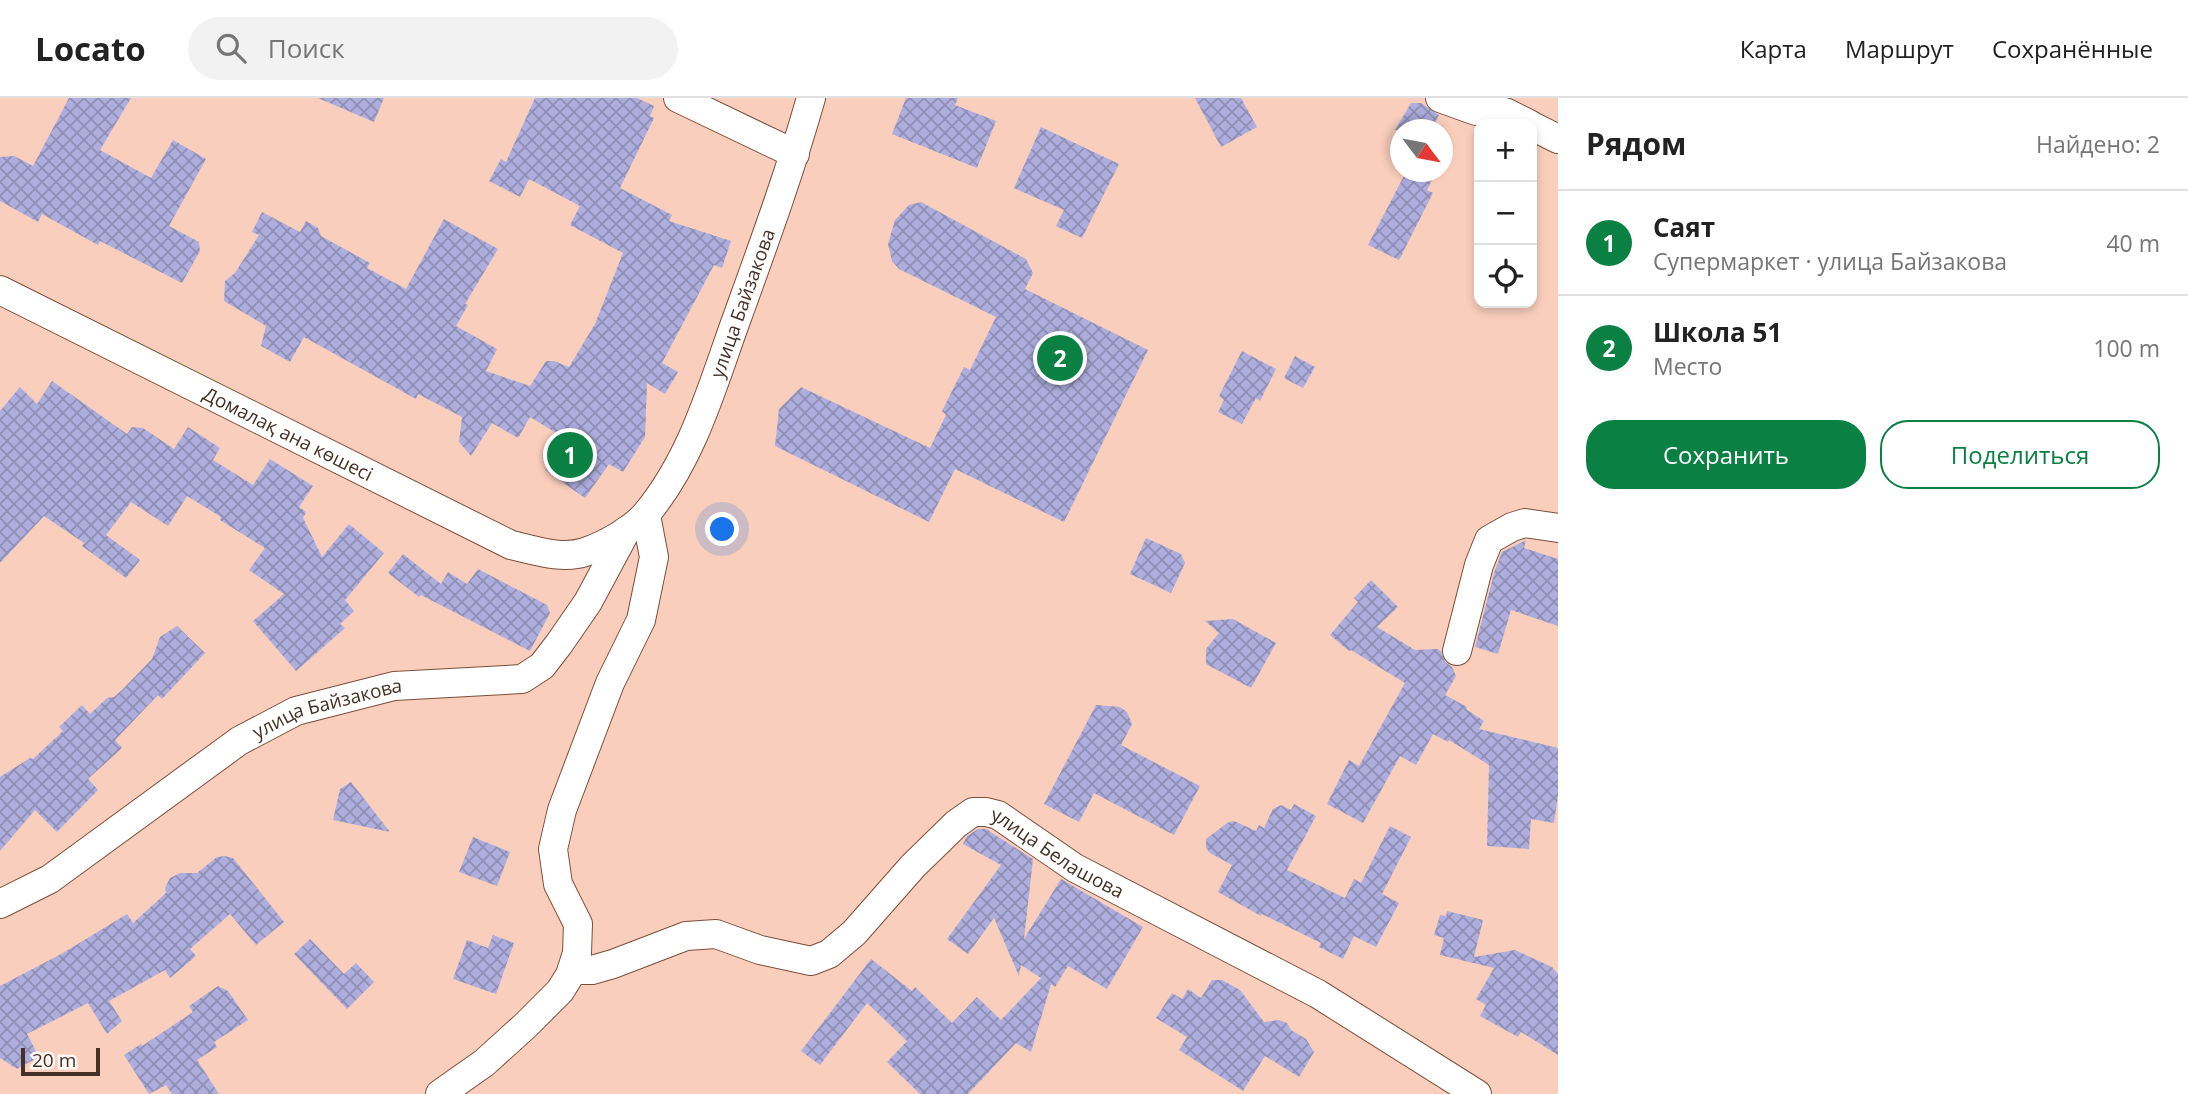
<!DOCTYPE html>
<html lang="ru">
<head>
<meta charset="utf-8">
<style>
  :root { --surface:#fff; --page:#f2f2f2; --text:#222; --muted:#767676; --line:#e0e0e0; --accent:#0b8043 }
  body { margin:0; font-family:"Open Sans",sans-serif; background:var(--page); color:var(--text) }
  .controls { position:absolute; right:21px; top:21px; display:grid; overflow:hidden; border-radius:14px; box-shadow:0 4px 10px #0003 }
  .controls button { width:63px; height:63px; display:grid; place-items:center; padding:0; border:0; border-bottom:2px solid var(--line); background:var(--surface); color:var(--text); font:35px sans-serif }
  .compass { position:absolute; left:1390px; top:21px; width:63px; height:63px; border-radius:50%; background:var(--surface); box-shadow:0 4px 10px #0003; rotate:122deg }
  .scale { position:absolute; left:21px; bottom:18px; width:79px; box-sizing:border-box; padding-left:7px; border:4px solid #453027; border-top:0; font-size:19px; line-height:24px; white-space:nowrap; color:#453027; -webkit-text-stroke:5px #fff9f6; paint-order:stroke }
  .you { position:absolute; left:723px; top:432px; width:24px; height:24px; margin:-18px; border:5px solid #fff; border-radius:50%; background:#1a73e8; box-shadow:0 0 0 10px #1a73e833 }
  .badge { display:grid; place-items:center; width:46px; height:46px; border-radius:50%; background:var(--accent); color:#fff; font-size:23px; font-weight:700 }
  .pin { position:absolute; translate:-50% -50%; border:4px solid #fff; box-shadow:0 2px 7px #0006 }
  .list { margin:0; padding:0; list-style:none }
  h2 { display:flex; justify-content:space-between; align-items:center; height:91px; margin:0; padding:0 28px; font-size:30px }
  h2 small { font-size:23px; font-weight:400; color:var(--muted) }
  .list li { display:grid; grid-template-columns:46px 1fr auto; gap:21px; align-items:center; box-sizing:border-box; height:105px; padding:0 28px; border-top:2px solid var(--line) }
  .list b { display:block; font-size:26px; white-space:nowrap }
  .list p { margin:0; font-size:23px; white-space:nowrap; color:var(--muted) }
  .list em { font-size:23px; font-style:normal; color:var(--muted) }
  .actions { display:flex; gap:14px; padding:21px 28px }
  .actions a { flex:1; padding:16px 0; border:2px solid var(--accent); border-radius:28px; text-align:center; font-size:24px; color:var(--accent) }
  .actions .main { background:var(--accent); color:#fff }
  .icon { flex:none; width:38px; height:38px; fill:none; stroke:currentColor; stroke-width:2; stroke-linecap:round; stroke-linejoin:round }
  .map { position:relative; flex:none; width:1558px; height:996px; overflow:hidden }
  header { display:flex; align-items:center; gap:42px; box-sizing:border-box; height:98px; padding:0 35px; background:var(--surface); border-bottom:2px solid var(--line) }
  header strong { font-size:33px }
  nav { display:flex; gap:38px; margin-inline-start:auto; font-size:24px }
  .search { width:490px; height:63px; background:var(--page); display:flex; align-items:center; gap:18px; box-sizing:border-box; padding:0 24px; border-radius:38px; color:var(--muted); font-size:26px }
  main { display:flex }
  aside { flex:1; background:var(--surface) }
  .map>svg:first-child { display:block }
  .building { fill:url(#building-cross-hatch) }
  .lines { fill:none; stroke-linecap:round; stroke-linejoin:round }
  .street-casing { stroke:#7c4e3a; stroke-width:30 }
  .street { stroke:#fff; stroke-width:28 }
  .labels { text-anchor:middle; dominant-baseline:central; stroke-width:6; stroke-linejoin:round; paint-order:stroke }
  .street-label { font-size:19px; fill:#453027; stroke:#fff9f6 }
</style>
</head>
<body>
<header>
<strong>Locato</strong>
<div class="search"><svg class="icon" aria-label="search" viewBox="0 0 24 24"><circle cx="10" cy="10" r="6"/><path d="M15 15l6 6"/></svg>Поиск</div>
<nav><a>Карта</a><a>Маршрут</a><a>Сохранённые</a></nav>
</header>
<main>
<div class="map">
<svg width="1558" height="996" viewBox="0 0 1558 996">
  <defs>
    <pattern id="building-cross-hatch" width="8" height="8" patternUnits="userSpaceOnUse" patternTransform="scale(1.75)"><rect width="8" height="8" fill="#adaede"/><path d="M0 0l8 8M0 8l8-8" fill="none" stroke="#8f8eb4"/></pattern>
  </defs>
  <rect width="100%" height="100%" fill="#facebc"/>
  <g class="building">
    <polygon points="69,0 131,0 100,52 151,80 173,42 206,61 169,128 199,144 200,153 182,185 100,143 98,147 42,116 38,124 0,103 0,59 14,58 33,68"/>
    <polygon points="318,0 384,0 374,24"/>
    <polygon points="535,0 637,0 654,8 650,18 654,20 620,90 672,117 669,123 731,143 722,170 714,167 662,265 678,274 665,296 647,285 645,339 623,374 609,366 585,400 545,372 566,341 530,319 518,340 492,325 471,358 459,344 462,319 418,296 416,301 304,239 290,264 261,248 266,228 224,203 225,183 235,175 259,137 252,134 262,114 300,134 306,123 318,130 321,138 370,165 367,170 406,191 444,121 498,151 465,206 468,207 456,228 497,251 486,273 530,288 546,263 554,263 569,269 595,226 623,155 570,127 580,108 529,81 520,99 489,83 501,61 506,64"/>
    <polygon points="906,0 958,0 955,7 996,23 977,70 892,36"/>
    <polygon points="1195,0 1241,0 1257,29 1221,49"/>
    <polygon points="1411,5 1421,5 1439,17 1431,32 1395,32"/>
    <polygon points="1041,29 1119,66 1082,140 1056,128 1064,112 1014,90"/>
    <polygon points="1406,74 1436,74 1427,92 1433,95 1399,162 1368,147"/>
    <polygon points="921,104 1026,161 1033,175 1025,191 1148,252 1064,424 955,371 929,424 775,348 779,311 801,289 930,350 946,317 942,313 964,269 970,272 996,219 899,171 892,163 888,146 895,122 909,107"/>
    <polygon points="1242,253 1276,271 1260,303 1256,300 1242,326 1218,314 1224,302 1219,298"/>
    <polygon points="1295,258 1315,269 1303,290 1284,280"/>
    <polygon points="52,283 127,336 132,329 143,330 174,351 188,329 220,350 213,362 253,387 270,361 313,388 299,409 306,414 303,420 322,459 349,426 384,455 345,502 354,513 340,526 345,530 296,573 253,523 284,496 249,472 265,450 220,422 221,419 187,398 168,428 131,404 106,437 140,462 126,480 82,448 84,445 44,418 0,465 0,313 20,289 37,306"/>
    <polygon points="1146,440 1181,456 1185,465 1171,495 1130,476"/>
    <polygon points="1526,442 1524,450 1558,461 1558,528 1511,512 1498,556 1475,549 1495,472 1502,454"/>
    <polygon points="403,456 441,486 448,474 467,486 478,471 547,507 550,515 530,553 421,497 419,499 388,475"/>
    <polygon points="1371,482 1398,509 1377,529 1415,552 1437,551 1441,553 1445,564 1452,569 1456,578 1445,597 1467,609 1466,611 1484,623 1479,631 1558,650 1558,697 1554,725 1531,721 1529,751 1487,748 1489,667 1449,642 1448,644 1433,636 1416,667 1400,658 1363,725 1327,706 1349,662 1359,668 1405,585 1351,552 1349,553 1330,537 1358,504 1354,500"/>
    <polygon points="1233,521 1276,545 1251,590 1206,566 1206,551 1219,535 1205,523"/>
    <polygon points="177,528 205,555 162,601 158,597 115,642 122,650 88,681 98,692 57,734 35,712 0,753 0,679 30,660 33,661 63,633 59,629 82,607 90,616 107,600 114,599 122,592 152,561 160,539"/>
    <polygon points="1096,607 1120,609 1127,614 1132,626 1121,647 1200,688 1174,737 1094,695 1079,724 1044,706"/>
    <polygon points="351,684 390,734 333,722 340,691"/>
    <polygon points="1294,706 1316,718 1287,772 1345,800 1354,781 1361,785 1390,728 1411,739 1382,796 1399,805 1376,849 1354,838 1343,861 1319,849 1321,845 1262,816 1261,818 1218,794 1232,767 1210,755 1206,750 1206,741 1227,725 1234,723 1256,733 1259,727 1264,730 1273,711 1281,707 1291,712"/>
    <polygon points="978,731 986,731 1033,761 1024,841 1061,781 1143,829 1107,891 1068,868 1055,889 1051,886 1031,954 1016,945 968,996 920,996 887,964 907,943 867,905 820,967 801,953 871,861 912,893 915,889 952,925 977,899 1001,922 1041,880 1021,867 1019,878 994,820 968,856 947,841 1001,767 963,746 967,738"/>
    <polygon points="473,739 510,754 497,788 459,774"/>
    <polygon points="225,758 233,760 284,824 256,847 230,816 190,851 196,858 170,880 165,872 109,903 122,923 107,936 88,905 27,936 39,959 17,971 0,960 0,888 63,855 127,816 133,825 166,795 165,790 170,780 180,775 197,775 217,759"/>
    <polygon points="1447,813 1483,822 1474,859 1515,852 1552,869 1558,876 1558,957 1521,934 1518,939 1480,918 1486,907 1476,901 1494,870 1440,857 1444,840 1434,837 1440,817 1446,818"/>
    <polygon points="493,837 514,845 496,896 453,881 467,842 488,850"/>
    <polygon points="310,841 344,876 356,865 374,884 347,911 294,856"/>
    <polygon points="1212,882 1222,882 1240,892 1264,924 1279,922 1287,925 1291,932 1306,941 1314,954 1299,979 1265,958 1243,993 1179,952 1187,939 1156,920 1172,895 1182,901 1188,891 1201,900"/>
    <polygon points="218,888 228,893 248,922 214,944 217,949 197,962 219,996 172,996 166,987 149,996 124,957 141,946 142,948 193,914 189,908"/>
  </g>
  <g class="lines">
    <defs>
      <g id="street">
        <polyline points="678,0 795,56"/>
        <polyline points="1440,0 1476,13 1505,14 1529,26"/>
        <polyline points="1532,28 1558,41"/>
        <path id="s1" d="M 0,192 L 511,447 C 534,452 562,462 585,454 C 605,447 633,432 647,415 C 694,358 713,285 738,217 C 764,145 790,74 811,0"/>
        <polyline points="1457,553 1479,467 1489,442 1512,429 1525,425 1558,430"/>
        <path id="s2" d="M 0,806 L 50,781 L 239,643 L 296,613 L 394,588 L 522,581 L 542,568 L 559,546 L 588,504 L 626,433"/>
        <path id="s3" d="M 572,872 L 592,872 L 613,866 L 686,838 L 716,836 L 760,852 L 811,863 L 829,856 L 854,835 L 913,768 L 956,726 L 973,714 L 986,714 L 998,717 L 1075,770 L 1318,896 L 1477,996"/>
        <polyline points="440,996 484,965 526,927 560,893 570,877 577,855 578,826 558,786 553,751 562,712 610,585 641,522 654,459 646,417"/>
      </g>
    </defs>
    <use href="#street" class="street-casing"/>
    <use href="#street" class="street"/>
  </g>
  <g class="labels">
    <g class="street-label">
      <text stroke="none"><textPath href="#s1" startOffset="952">улица Байзакова</textPath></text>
      <text stroke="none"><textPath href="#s1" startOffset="322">Домалақ ана көшесі</textPath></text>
      <text stroke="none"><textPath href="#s2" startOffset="385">улица Байзакова</textPath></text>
      <text stroke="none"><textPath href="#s3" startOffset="567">улица Белашова</textPath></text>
    </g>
  </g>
</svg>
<div class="controls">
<button>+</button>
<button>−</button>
<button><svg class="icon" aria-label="locate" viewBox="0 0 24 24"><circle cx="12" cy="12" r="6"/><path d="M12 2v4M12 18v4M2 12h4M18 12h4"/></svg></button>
</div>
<svg class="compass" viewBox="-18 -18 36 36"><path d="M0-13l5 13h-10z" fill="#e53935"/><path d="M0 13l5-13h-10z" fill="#767676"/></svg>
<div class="scale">20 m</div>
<div class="you"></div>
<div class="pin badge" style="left:570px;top:357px">1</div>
<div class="pin badge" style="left:1060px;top:260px">2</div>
</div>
<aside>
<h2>Рядом<small>Найдено: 2</small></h2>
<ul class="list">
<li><span class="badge">1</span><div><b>Саят</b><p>Супермаркет · улица Байзакова</p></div><em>40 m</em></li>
<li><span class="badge">2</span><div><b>Школа 51</b><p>Место</p></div><em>100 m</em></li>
</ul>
<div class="actions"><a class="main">Сохранить</a><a>Поделиться</a></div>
</aside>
</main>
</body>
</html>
